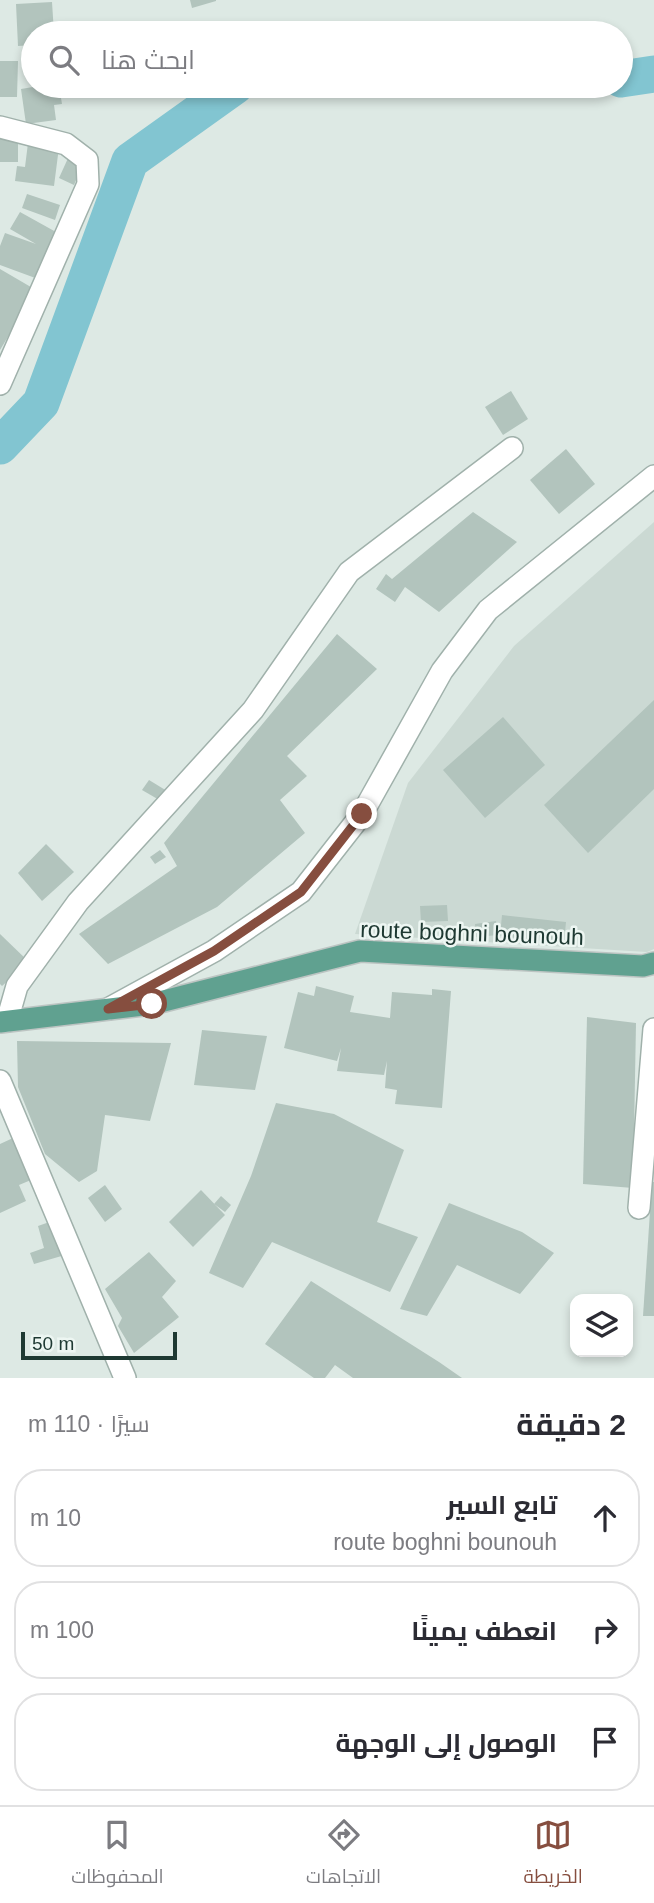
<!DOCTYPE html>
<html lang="ar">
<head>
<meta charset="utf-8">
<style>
  :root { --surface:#fff; --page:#f7f7f7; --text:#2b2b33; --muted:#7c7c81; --line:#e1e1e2; --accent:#864e3f }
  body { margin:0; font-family:Arial,Cairo,sans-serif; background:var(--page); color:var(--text); direction:rtl }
  .controls { position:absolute; right:21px; bottom:21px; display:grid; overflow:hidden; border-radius:14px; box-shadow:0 4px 10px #0003 }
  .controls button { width:63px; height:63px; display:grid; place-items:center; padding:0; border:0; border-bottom:2px solid var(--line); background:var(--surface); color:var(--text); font:35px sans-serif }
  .scale { position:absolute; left:21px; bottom:18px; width:156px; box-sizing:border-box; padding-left:7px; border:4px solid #1e3932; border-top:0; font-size:19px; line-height:24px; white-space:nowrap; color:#1e3932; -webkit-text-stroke:5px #edf6f2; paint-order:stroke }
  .stop { position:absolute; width:21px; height:21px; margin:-16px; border:5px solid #864e3f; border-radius:50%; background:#fff }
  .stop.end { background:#864e3f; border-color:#fff; box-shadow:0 2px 7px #0008 }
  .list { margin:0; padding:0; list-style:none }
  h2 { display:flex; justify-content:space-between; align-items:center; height:91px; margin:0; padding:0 28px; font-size:30px }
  h2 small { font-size:23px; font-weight:400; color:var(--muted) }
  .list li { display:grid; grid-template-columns:46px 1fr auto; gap:21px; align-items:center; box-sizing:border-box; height:98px; margin:0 14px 14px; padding:0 14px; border:2px solid var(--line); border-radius:28px }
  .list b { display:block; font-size:26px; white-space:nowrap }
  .list p { margin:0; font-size:23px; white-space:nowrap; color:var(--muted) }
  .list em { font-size:23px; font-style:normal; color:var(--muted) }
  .icon { flex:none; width:38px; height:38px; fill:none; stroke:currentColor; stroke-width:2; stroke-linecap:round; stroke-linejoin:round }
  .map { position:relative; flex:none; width:654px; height:1378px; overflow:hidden; direction:ltr }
  .search { position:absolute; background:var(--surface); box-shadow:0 4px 10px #0003; left:21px; right:21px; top:21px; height:77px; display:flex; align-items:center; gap:18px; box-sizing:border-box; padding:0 24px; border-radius:38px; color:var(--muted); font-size:26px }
  .sheet { height:427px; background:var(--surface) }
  nav { display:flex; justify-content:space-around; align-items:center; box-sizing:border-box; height:98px; border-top:2px solid var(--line); background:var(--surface); font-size:19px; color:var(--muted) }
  nav a { display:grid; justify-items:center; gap:4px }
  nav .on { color:var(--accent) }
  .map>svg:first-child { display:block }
  .built { fill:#cbd9d3 }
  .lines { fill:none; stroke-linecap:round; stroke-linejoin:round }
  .river { stroke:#82c5d1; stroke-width:37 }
  .building { fill:#b2c4bd }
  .minor-casing { stroke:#a0b1ab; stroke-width:24 }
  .major-casing { stroke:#bcc4c2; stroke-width:24 }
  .minor { stroke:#fff; stroke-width:21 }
  .major { stroke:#60a190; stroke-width:21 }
  .route { stroke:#864e3f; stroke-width:9 }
  .labels { text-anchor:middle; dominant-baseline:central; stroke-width:5; stroke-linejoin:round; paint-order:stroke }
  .street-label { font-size:23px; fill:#1e3932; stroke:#edf6f2 }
</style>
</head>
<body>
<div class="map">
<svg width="654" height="1378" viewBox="0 0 654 1378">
  <rect width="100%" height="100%" fill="#dde9e4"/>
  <polygon class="built" points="654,522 654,949 647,952 355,934 408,783 514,646"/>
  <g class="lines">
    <g class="river">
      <polyline points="621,79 654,74"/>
      <polyline points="0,446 41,403 130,161 235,86"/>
    </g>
  </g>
  <g class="building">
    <polygon points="190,0 216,0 216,1 192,8"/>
    <polygon points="52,2 54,33 33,33 33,45 18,46 16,4"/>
    <polygon points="0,61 18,61 17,97 0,97"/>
    <polygon points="39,86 59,86 62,104 54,105 56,120 26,124 21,89"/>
    <rect x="0" y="137" width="18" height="25"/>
    <polygon points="28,143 59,147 54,186 15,181 17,166 25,167"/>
    <polygon points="69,156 83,163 74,185 59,178"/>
    <polygon points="27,194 60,205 55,220 22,208"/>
    <polygon points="20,212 56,232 47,249 38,279 0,265 0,246 5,233 36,244 10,229"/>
    <polygon points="0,269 36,290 0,350"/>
    <polygon points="511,391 528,419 503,435 485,407"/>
    <polygon points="566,449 595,484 559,514 530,480"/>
    <polygon points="473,512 517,542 439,612 405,587 395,602 376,589 386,574 392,579"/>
    <polygon points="337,634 377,669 287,756 307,776 280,800 305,833 217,907 108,964 79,934 177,866 164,843"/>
    <polygon points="654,700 654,789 588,853 544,805"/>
    <polygon points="503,717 545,765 485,818 443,770"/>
    <polygon points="149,780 167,791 161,801 142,790"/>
    <polygon points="46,844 74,872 42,901 18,873"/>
    <polygon points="160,850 166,857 155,864 150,857"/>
    <polygon points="447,905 448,921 421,922 420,906"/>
    <polygon points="502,915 566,922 564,943 500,936"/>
    <polygon points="496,921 498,935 476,937 475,924"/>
    <polygon points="0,934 29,962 2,986 0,984"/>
    <polygon points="316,986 354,996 350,1012 390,1018 392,992 432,995 432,989 451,991 442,1108 395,1104 397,1090 385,1088 387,1061 384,1075 337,1071 341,1048 337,1061 284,1048 298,992 314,996"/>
    <polygon points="587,1017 636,1023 633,1188 583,1184"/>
    <polygon points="202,1030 267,1036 255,1090 194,1085"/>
    <polygon points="17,1041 171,1043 150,1121 105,1115 97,1171 79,1182 45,1154 18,1087"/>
    <polygon points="276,1103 334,1114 404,1150 377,1222 418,1237 390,1292 272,1242 243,1288 209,1273 251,1176"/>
    <polygon points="13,1138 31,1180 19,1185 26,1201 0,1213 0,1144"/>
    <polygon points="652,1182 654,1182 654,1316 643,1316"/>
    <polygon points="105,1185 122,1209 105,1222 88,1198"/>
    <polygon points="201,1190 225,1215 193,1247 169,1222"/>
    <polygon points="221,1196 231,1205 225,1212 214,1204"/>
    <polygon points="449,1203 522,1232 554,1253 520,1294 457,1265 427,1316 400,1309"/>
    <polygon points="55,1220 65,1255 34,1264 30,1253 44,1248 38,1226"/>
    <polygon points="149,1252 176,1281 162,1297 179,1317 134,1353 118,1326 122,1318 105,1289"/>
    <polygon points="311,1281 439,1362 462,1378 353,1378 335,1365 325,1378 314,1378 265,1344"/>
  </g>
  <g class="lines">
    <defs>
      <g id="minor">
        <polyline points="0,127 66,144 87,160 88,184 0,384"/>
        <polyline points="108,1009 214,951 301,892 362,814 442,671 488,610 654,476"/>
        <polyline points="7,1021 17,986 78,902 253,710 349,572 512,448"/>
        <polyline points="0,1081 125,1378"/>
        <polyline points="639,1208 654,1029"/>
      </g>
      <polyline id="major" points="0,1022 152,1004 360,951 643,966 654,963"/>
    </defs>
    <use href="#minor" class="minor-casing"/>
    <use href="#major" class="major-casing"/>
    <use href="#minor" class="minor"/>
    <use href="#major" class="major"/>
  </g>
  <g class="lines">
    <polyline class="route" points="152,1004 108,1009 214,951 301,892 362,814"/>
  </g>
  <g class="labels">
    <g class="street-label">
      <text transform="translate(472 933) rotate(2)">route boghni bounouh</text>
    </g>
  </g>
</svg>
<div class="controls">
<button><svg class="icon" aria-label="layers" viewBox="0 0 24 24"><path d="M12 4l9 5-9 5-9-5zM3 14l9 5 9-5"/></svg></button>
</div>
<div class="scale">50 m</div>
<div class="stop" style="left:152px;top:1004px"></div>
<div class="stop end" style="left:362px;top:814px"></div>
<div class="search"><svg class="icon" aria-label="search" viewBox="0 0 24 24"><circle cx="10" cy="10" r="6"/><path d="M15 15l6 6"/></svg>ابحث هنا</div>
</div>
<section class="sheet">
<h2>2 دقيقة<small>سيرًا · 110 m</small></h2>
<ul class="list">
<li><svg class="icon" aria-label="ahead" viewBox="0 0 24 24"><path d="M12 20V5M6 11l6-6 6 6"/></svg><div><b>تابع السير</b><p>route boghni bounouh</p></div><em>10 m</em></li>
<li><svg class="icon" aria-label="right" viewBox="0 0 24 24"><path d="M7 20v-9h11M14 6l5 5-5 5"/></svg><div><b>انعطف يمينًا</b></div><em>100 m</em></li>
<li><svg class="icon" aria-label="arrive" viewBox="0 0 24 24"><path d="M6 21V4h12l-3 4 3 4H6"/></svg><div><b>الوصول إلى الوجهة</b></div></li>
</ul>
</section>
<nav>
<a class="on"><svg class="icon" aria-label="map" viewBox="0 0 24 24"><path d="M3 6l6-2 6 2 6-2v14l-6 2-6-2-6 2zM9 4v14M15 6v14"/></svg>الخريطة</a>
<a><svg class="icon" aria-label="directions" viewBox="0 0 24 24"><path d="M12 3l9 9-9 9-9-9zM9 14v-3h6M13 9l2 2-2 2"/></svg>الاتجاهات</a>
<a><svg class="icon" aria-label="saved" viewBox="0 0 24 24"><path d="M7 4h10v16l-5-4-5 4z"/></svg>المحفوظات</a>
</nav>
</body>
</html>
